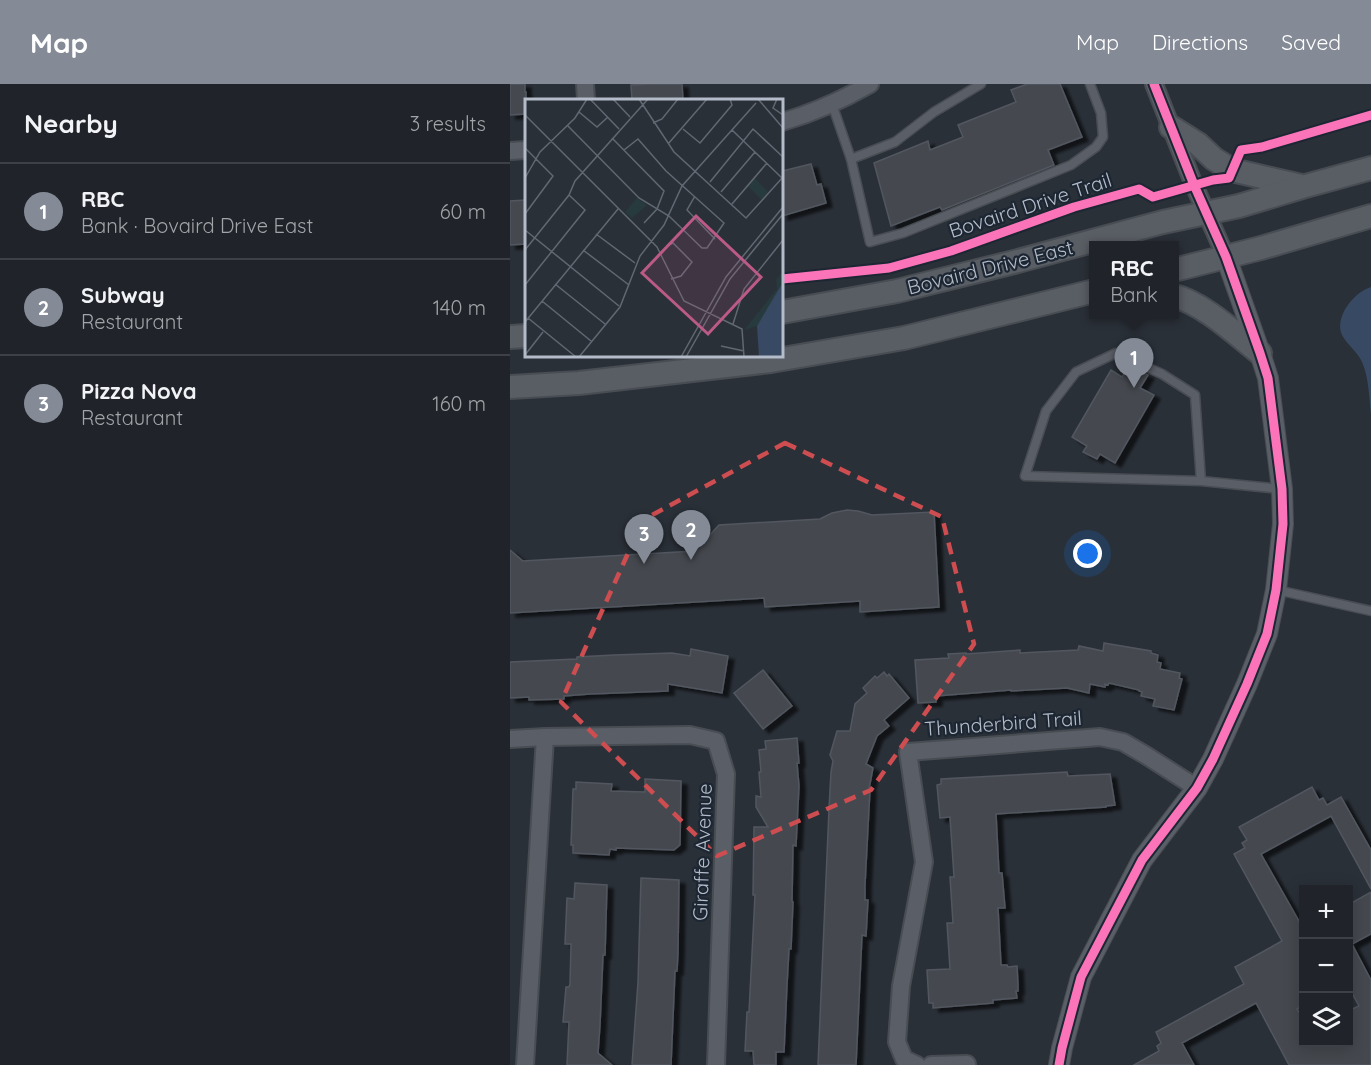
<!DOCTYPE html>
<html lang="en">
<head>
<meta charset="utf-8">
<style>
  :root { --surface:#20242a; --page:#282c32; --text:#f1f3f6; --muted:#a2a4a8; --line:#3d4147; --accent:#848b96 }
  body { margin:0; font-family:Quicksand,sans-serif; background:var(--page); color:var(--text) }
  .controls { position:absolute; right:18px; bottom:18px; display:grid; overflow:hidden; border-radius:0px; box-shadow:0 3px 15px #0003 }
  .controls button { width:54px; height:54px; display:grid; place-items:center; padding:0; border:0; border-bottom:2px solid var(--line); background:var(--surface); color:var(--text); font:30px sans-serif }
  .you { position:absolute; left:578px; top:470px; width:21px; height:21px; margin:-15px; border:4px solid #fff; border-radius:50%; background:#1a73e8; box-shadow:0 0 0 9px #1a73e833 }
  .badge { display:grid; place-items:center; width:39px; height:39px; border-radius:50%; background:var(--accent); color:#fff; font-size:20px; font-weight:700 }
  .pin { position:absolute; translate:-50% -50px; filter:drop-shadow(0 2px 3px #0008) }
  .pin::after { content:''; position:absolute; top:32px; width:21px; height:18px; background:inherit; clip-path:polygon(0 0,100% 0,50% 100%) }
  .popup { position:absolute; left:579px; top:157px; width:90px; height:78px; box-sizing:border-box; display:grid; place-content:center; border-radius:0px; background:var(--surface); filter:drop-shadow(0 2px 4px #0005); font-size:20px; white-space:nowrap; color:var(--muted) }
  .popup b { font-size:22px; color:var(--text) }
  .popup::after { content:''; position:absolute; left:50%; top:100%; margin-left:-12px; border:12px solid transparent; border-top-color:var(--surface) }
  .list { margin:0; padding:0; list-style:none }
  h2 { display:flex; justify-content:space-between; align-items:center; height:78px; margin:0; padding:0 24px; font-size:26px }
  h2 small { font-size:20px; font-weight:400; color:var(--muted) }
  .list li { display:grid; grid-template-columns:39px 1fr auto; gap:18px; align-items:center; box-sizing:border-box; height:96px; padding:0 24px; border-top:2px solid var(--line) }
  .list b { display:block; font-size:22px; white-space:nowrap }
  .list p { margin:0; font-size:20px; white-space:nowrap; color:var(--muted) }
  .list em { font-size:20px; font-style:normal; color:var(--muted) }
  .icon { flex:none; width:33px; height:33px; fill:none; stroke:currentColor; stroke-width:2; stroke-linecap:round; stroke-linejoin:round }
  .map { position:relative; flex:none; width:861px; height:981px; overflow:hidden }
  header { display:flex; align-items:center; gap:36px; box-sizing:border-box; height:84px; padding:0 30px; background:var(--accent); color:#fff }
  header strong { font-size:28px }
  nav { display:flex; gap:33px; margin-inline-start:auto; font-size:21px }
  main { display:flex }
  aside { flex:1; background:var(--surface) }
  .map>svg:first-child { display:block }
  .water { fill:#384963 }
  .building { fill:#444950; stroke:#52575f; stroke-width:1.5; filter:url(#shadow) }
  .lines { fill:none; stroke-linecap:round; stroke-linejoin:round }
  .service-casing { stroke:#484c53; stroke-width:11 }
  .minor-casing { stroke:#484c53; stroke-width:20 }
  .tertiary-casing { stroke:#484c53; stroke-width:22 }
  .secondary-casing { stroke:#484c53; stroke-width:26 }
  .service { stroke:#5a5e66; stroke-width:8 }
  .minor { stroke:#5a5e66; stroke-width:16 }
  .tertiary { stroke:#5a5e66; stroke-width:20 }
  .secondary { stroke:#595d64; stroke-width:22 }
  .cycleway-casing { stroke:#1d2633; stroke-width:13 }
  .cycleway { stroke:#fb73b8; stroke-width:9 }
  .marked { fill:none; stroke:#ce4d50; stroke-width:4.5; stroke-dasharray:12 8; stroke-linejoin:round }
  .labels { text-anchor:middle; dominant-baseline:central; stroke-width:4.5; stroke-linejoin:round; paint-order:stroke }
  .street-label { font-size:20px; fill:#b4bcc9; stroke:#1d2633 }
  .inset-road { fill:none; stroke:#616872; stroke-width:1.5 }
  .view { fill:#bc5a87; fill-opacity:0.15; stroke:#bc5a87; stroke-width:3 }
  .inset-edge { fill:none; stroke:#b4bcc9; stroke-width:3 }
</style>
</head>
<body>
<header>
<strong>Map</strong>
<nav><a>Map</a><a>Directions</a><a>Saved</a></nav>
</header>
<main>
<aside>
<h2>Nearby<small>3 results</small></h2>
<ul class="list">
<li><span class="badge">1</span><div><b>RBC</b><p>Bank · Bovaird Drive East</p></div><em>60 m</em></li>
<li><span class="badge">2</span><div><b>Subway</b><p>Restaurant</p></div><em>140 m</em></li>
<li><span class="badge">3</span><div><b>Pizza Nova</b><p>Restaurant</p></div><em>160 m</em></li>
</ul>
</aside>
<div class="map">
<svg width="861" height="981" viewBox="0 0 861 981">
  <defs>
    <filter id="shadow"><feDropShadow dx="6" dy="4" stdDeviation="1.5" flood-color="#0009"/></filter>
  </defs>
  <rect width="100%" height="100%" fill="#2a3038"/>
  <path class="water" d="M 861,203 L 861,330 C 859,313 859,294 852,278 C 848,268 837,261 832,251 C 824,233 844,208 861,203 Z"/>
  <g class="building">
    <polygon points="0,0 15,0 15,8 16,8 16,30 0,31"/>
    <polygon points="139,0 172,0 173,16 122,16 121,1"/>
    <polygon points="517,0 550,0 572,53 538,66 544,81 432,126 430,123 381,142 364,79 418,57 420,66 453,53 448,41 506,18 501,6"/>
    <polygon points="301,80 307,101 311,100 316,119 272,132 272,87"/>
    <polygon points="16,116 16,160 0,161 0,117"/>
    <polygon points="619,282 638,291 630,304 644,311 605,379 590,370 587,375 573,368 577,362 562,353 601,286 612,293"/>
    <polygon points="337,426 348,427 362,431 424,428 429,523 350,528 350,517 255,523 254,514 0,529 0,466 13,477 185,467 209,441 310,435 322,429"/>
    <polygon points="594,559 641,567 641,569 648,571 647,578 651,579 650,585 670,589 669,594 672,595 664,626 643,622 645,615 631,612 632,608 629,607 629,606 599,599 598,601 595,600 595,603 580,600 579,609 557,604 501,607 501,606 426,612 426,618 408,619 405,576 439,574 438,570 456,569 456,570 510,566 510,569 568,566 569,562 593,567"/>
    <polygon points="181,565 218,572 212,609 158,600 158,607 80,610 54,612 54,615 19,616 19,613 0,614 0,578 67,575 67,573 104,571 162,569 180,572"/>
    <polygon points="253,586 282,622 253,645 224,609"/>
    <polygon points="374,588 377,592 379,590 399,614 374,636 379,642 367,652 356,680 363,684 359,705 360,705 355,801 355,816 358,816 356,852 352,851 346,981 308,981 319,725 321,688 323,677 320,671 327,647 340,647 345,620 357,609 353,604 365,592 367,594"/>
    <polygon points="287,654 289,679 287,679 289,702 286,762 283,761 282,817 283,818 281,865 279,865 277,901 274,968 266,968 266,981 244,981 243,967 235,967 237,928 239,928 245,811 243,811 244,743 258,743 246,723 246,712 251,713 249,688 251,688 249,666 256,665 255,657"/>
    <polygon points="557,688 558,692 600,690 605,721 596,722 596,723 486,730 489,789 492,789 495,824 488,824 491,881 497,881 498,883 507,882 508,900 508,907 506,907 507,914 483,916 483,919 423,924 423,919 419,919 417,886 440,885 437,839 443,839 440,793 444,793 440,733 430,734 427,701 431,700 431,695"/>
    <polygon points="135,695 171,697 170,761 164,766 106,764 106,766 100,765 99,771 63,769 63,761 61,761 63,705 66,705 66,698 102,700 101,707 135,708"/>
    <polygon points="802,703 809,716 813,714 817,721 831,713 861,766 861,805 821,732 751,770 794,846 794,921 787,925 794,936 794,958 838,958 838,927 849,922 838,902 838,821 861,808 861,850 842,860 861,896 861,981 779,981 746,919 672,959 684,981 624,981 649,967 647,962 651,959 646,948 734,900 725,883 772,857 724,770 735,764 732,759 737,756 729,743"/>
    <polygon points="131,794 169,796 168,869 167,887 165,887 161,981 122,981 128,898"/>
    <polygon points="65,799 97,801 95,871 93,871 90,941 88,969 102,981 57,981 59,938 53,938 56,903 59,903 60,900 61,860 55,860 57,814 64,815"/>
  </g>
  <g class="lines">
    <defs>
      <g id="service">
        <polyline points="471,0 424,28 385,58 341,75 360,158 393,149 561,81 586,63 593,53 591,29 580,0"/>
        <polyline points="322,20 341,75"/>
        <polyline points="691,397 685,311 652,290 606,269 566,288 536,327 515,392 691,397 771,405"/>
        <polyline points="767,506 861,527"/>
      </g>
      <g id="minor">
        <polyline points="75,0 76,16"/>
        <polyline points="644,0 684,101 716,173"/>
        <path d="M 272,38 C 303,29 332,16 360,0"/>
        <polyline points="0,67 16,66"/>
        <polyline points="0,655 35,653 180,651 206,657 216,690 206,981"/>
        <polyline points="15,981 35,653"/>
        <polyline points="407,981 394,975 387,958 391,902 414,778 398,668 590,653 613,658 637,672 687,704"/>
        <polyline points="421,981 457,980"/>
      </g>
      <polyline id="tertiary" points="549,981 552,964 571,893 632,776 687,704 703,675 737,600 757,550 766,506 773,440 772,405 758,294 750,269 716,173"/>
      <g id="secondary">
        <polyline points="661,43 688,60 704,75 722,86 791,102"/>
        <polyline points="664,186 751,164 861,132"/>
        <path d="M 664,212 C 693,219 727,251 750,269"/>
        <polyline points="272,228 387,207 508,177 653,138 729,122 792,103 861,84"/>
        <polyline points="0,253 16,252"/>
        <polyline points="0,303 69,299 261,277 394,254 584,207"/>
      </g>
    </defs>
    <use href="#service" class="service-casing"/>
    <use href="#minor" class="minor-casing"/>
    <use href="#tertiary" class="tertiary-casing"/>
    <use href="#secondary" class="secondary-casing"/>
    <use href="#service" class="service"/>
    <use href="#minor" class="minor"/>
    <use href="#tertiary" class="tertiary"/>
    <use href="#secondary" class="secondary"/>
    <defs>
      <g id="cycleway">
        <polyline points="272,195 379,184 441,167 564,123 629,105 643,113 703,96 719,94 731,66 752,63 861,31"/>
        <polyline points="549,981 552,964 571,893 632,776 687,704 703,675 737,600 757,550 766,506 773,440 772,405 758,294 750,269 716,173 684,101 644,0"/>
      </g>
    </defs>
    <use href="#cycleway" class="cycleway-casing"/>
    <use href="#cycleway" class="cycleway"/>
  </g>
  <path class="marked" d="M 275,359 L 432,433 L 464,560 L 361,706 L 207,772 L 51,618 L 133,436 Z"/>
  <g class="labels">
    <g class="street-label">
      <text transform="translate(520 121) rotate(-18)">Bovaird Drive Trail</text>
      <text transform="translate(480 183) rotate(-14)">Bovaird Drive East</text>
      <text transform="translate(493 639) rotate(-4)">Thunderbird Trail</text>
      <text transform="translate(192 768) rotate(-88)">Giraffe Avenue</text>
    </g>
  </g>
  <g transform="translate(15 15)">
    <rect width="258" height="258" fill="#2a3038"/>
    <path d="M 230,79 L 243,93 L 237,101 L 223,87 ZM 112,99 L 122,106 L 107,119 L 100,113 ZM 258,172 L 257,188 L 232,227 L 219,231 L 252,190 L 251,181 Z" fill="#273a3e"/>
    <path d="M 258,183 L 258,258 L 234,258 L 232,227 Z" fill="#384963"/>
    <path class="inset-road" d="M 65,0 L 94,30M 88,0 L 105,18M 114,0 L 149,53 L 221,119 L 258,78M 233,0 L 258,29M 252,0 L 248,9 L 258,16M 54,13 L 72,28 L 83,18M 0,16 L 132,148 L 159,202 L 217,230 L 219,258M 128,24 L 137,20 L 153,0M 42,26 L 114,99 L 144,117 L 177,149 L 182,149 L 199,124 L 141,72 L 113,40 L 99,51M 158,30 L 175,44 L 207,6 L 205,0M 207,31 L 257,79M 87,39 L 139,92 L 132,110 L 119,124M 143,45 L 182,0M 0,49 L 28,77 L 0,115M 0,79 L 15,53 L 50,19 L 62,0M 185,83 L 228,30 L 258,58M 196,93 L 230,53M 170,97 L 162,111 L 190,140M 207,105 L 242,64M 0,131 L 94,207M 71,135 L 110,164M 142,147 L 148,144 L 167,163 L 156,177 L 146,180M 0,151 L 44,96 L 50,82 L 123,0M 58,151 L 104,186M 30,185 L 80,225M 0,186 L 60,111 L 44,96M 17,202 L 66,242M 3,219 L 51,258M 0,223 L 93,110M 208,225 L 219,190 L 258,141M 196,247 L 219,252M 0,256 L 18,233M 54,258 L 95,208 L 115,157 L 139,126 L 157,87 L 231,4M 156,258 L 201,178 L 258,108M 161,258 L 205,180 L 258,115"/>
    <path class="view" d="M 171,117 L 236,178 L 183,235 L 117,174 Z"/>
    <rect width="258" height="258" class="inset-edge"/>
  </g>
</svg>
<div class="controls">
<button>+</button>
<button>−</button>
<button><svg class="icon" aria-label="layers" viewBox="0 0 24 24"><path d="M12 4l9 5-9 5-9-5zM3 14l9 5 9-5"/></svg></button>
</div>
<div class="you"></div>
<div class="pin badge" style="left:624px;top:304px">1</div>
<div class="popup"><b>RBC</b>Bank</div>
<div class="pin badge" style="left:181px;top:476px">2</div>
<div class="pin badge" style="left:134px;top:480px">3</div>
</div>
</main>
</body>
</html>
